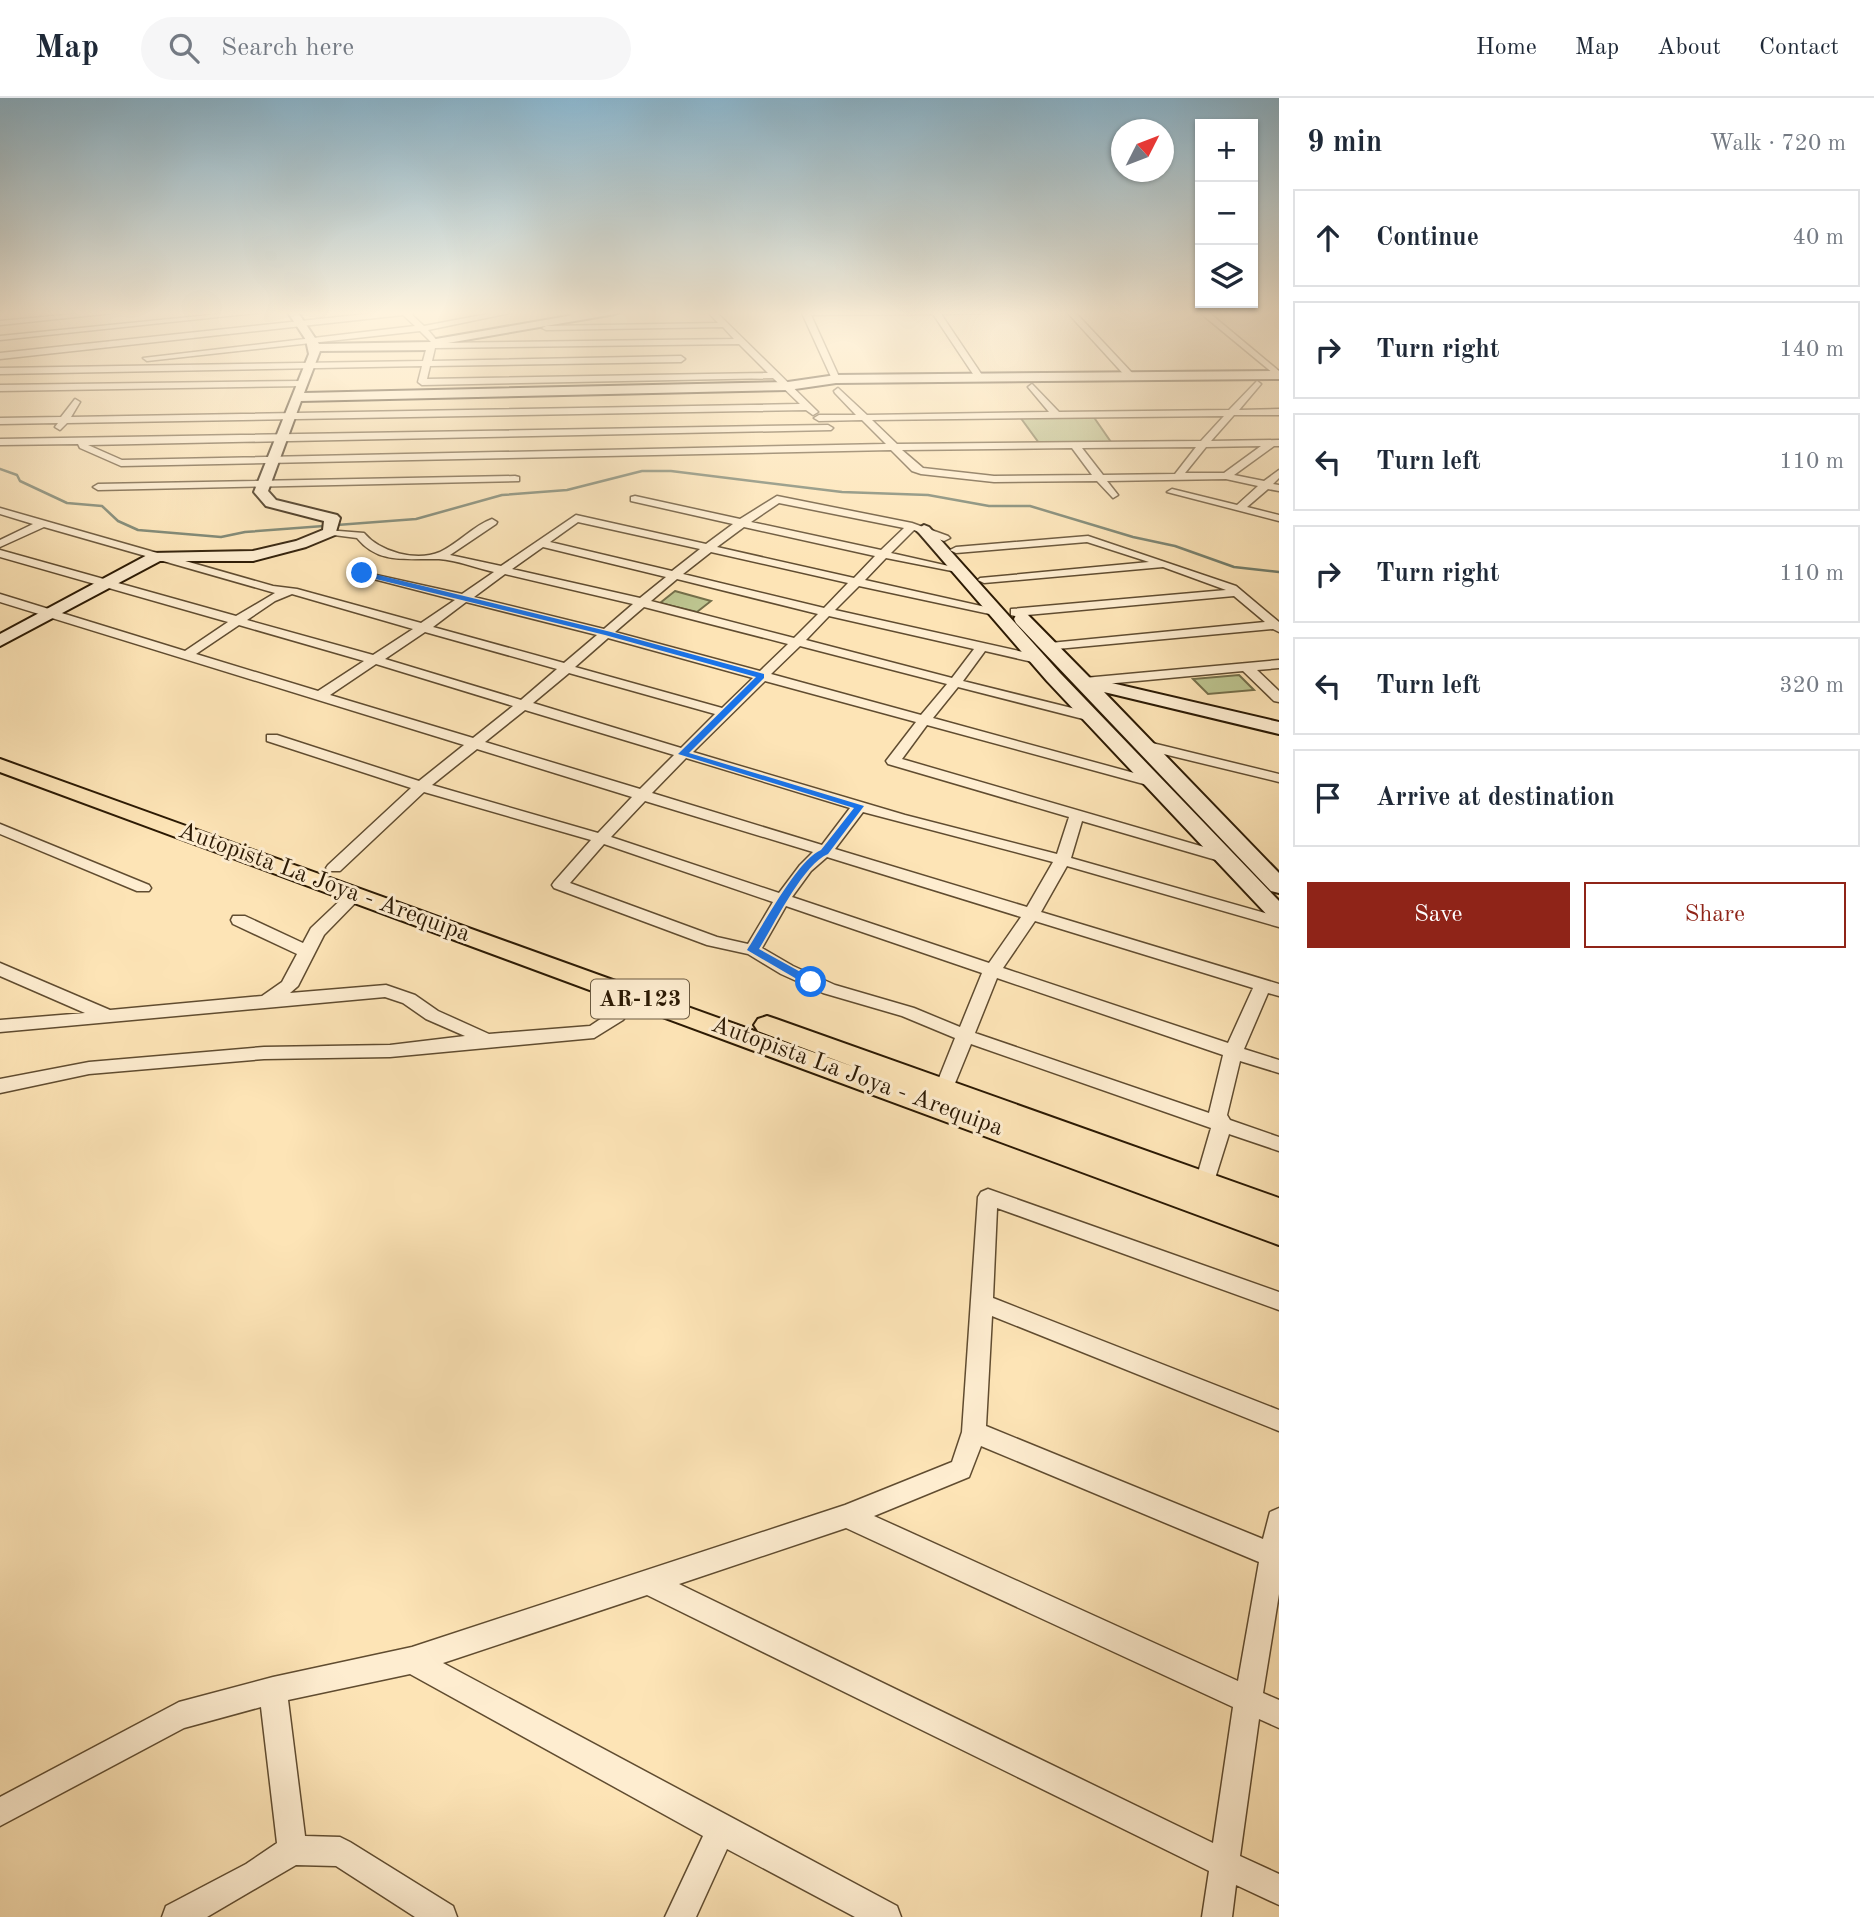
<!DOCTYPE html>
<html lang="en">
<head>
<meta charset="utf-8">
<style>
  :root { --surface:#fff; --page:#f6f6f7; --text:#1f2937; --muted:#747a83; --line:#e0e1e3; --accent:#8f2418 }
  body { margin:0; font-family:"Old Standard TT",serif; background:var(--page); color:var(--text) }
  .controls { position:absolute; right:21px; top:21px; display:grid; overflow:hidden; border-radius:0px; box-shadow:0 2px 5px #0004 }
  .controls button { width:63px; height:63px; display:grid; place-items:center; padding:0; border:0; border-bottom:2px solid var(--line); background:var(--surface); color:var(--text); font:35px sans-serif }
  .compass { position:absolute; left:1111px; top:21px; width:63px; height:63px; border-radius:50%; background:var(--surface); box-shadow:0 2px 5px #0004; rotate:48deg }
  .stop { position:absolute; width:21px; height:21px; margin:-16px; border:5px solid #1a73e8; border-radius:50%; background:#fff }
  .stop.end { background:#1a73e8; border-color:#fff; box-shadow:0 2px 7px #0008 }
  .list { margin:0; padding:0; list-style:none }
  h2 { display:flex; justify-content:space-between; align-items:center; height:91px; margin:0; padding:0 28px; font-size:30px }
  h2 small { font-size:23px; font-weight:400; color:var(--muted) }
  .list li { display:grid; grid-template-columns:46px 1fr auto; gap:21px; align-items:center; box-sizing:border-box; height:98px; margin:0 14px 14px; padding:0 14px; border:2px solid var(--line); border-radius:0px }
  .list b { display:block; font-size:26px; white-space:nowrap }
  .list em { font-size:23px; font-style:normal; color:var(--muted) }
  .actions { display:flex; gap:14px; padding:21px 28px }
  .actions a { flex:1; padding:16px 0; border:2px solid var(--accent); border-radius:0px; text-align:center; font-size:24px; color:var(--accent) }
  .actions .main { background:var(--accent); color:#fff }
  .icon { flex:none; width:38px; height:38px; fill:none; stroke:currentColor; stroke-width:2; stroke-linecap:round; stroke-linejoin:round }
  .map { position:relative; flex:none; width:1279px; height:1819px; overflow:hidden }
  header { display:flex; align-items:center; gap:42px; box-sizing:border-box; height:98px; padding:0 35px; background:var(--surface); border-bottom:2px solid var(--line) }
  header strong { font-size:33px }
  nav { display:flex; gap:38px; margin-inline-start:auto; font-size:24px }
  .search { width:490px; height:63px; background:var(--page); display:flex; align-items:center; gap:18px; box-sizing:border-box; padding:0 24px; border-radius:38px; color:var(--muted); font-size:26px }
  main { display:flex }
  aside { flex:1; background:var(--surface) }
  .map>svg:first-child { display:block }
  .green { fill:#bdc590; stroke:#746f4a; stroke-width:2 }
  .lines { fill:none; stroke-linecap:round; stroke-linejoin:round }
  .stream { stroke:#717c6a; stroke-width:2.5 }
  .street-casing { stroke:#604c30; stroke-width:3 }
  .secondary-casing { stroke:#2b1903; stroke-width:4 }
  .primary-casing { stroke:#2b1903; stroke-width:4 }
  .street { fill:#feedd0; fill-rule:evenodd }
  .secondary { fill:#feedd0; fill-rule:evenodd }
  .primary { fill:#fde4b6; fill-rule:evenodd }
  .route { fill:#1a73e8 }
  .labels { text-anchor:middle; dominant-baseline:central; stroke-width:6; stroke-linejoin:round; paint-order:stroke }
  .shield { fill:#feedd0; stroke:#6a5940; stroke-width:2 }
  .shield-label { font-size:23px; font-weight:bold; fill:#2b1903 }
  .street-label { font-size:24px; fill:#2b1903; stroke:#feedd0 }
</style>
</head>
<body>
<header>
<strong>Map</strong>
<div class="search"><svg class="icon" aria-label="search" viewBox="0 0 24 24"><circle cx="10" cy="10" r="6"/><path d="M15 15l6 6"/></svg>Search here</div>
<nav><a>Home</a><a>Map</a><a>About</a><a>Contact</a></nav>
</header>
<main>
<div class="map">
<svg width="1279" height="1819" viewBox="0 0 1279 1819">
  <rect width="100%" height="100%" fill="#fde4b6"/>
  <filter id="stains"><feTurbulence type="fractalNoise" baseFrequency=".00286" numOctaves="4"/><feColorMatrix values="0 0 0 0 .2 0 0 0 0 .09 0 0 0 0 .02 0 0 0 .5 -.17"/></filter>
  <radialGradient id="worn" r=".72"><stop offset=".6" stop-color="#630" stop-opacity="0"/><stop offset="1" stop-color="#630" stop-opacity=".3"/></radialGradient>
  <g class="green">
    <polygon points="1093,318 1111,344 1039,345 1020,319"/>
    <polygon points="675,493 711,503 697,514 660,505"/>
    <polygon points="1239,577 1254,592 1208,596 1193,581"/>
  </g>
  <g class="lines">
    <polyline class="stream" points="0,371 17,377 20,383 67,405 102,408 118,423 138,432 221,439 245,434 416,421 502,397 567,392 642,373 671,373 842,394 928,397 989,408 1030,408 1133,439 1175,448 1234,469 1279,474"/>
    <defs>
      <g id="street">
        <polygon points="105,213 132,213 0,227 0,223"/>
        <polygon points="250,213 276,213 0,242 0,238"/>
        <path d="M 394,213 L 418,213 L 411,216 L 424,228 L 503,213 L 519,213 L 428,232 L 439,245 L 734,241 L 723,229 L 546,232 L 542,230 L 546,228 L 718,225 L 707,213 L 715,213 L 818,314 L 813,317 L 806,312 L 67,325 L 60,332 L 55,329 L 58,325 L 0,326 L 0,320 L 61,319 L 75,301 L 80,304 L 71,319 L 800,306 L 773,280 L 422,287 L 418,284 L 422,268 L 0,276 L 0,270 L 423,263 L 427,248 L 431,244 L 420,233 L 147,263 L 143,260 L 415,228 L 403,217 L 0,261 L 0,255 ZM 739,246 L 768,275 L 427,281 L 430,268 L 681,264 L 685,261 L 681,258 L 432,263 L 435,250 Z"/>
        <polygon points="565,213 575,213 586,219 579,221"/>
        <polygon points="801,213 1011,213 1007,215 941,216 984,280 980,283 977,282 933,216 811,217 840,281 836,284 832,281"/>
        <polygon points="1066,213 1074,213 1134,277 1134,281 1128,281"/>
        <polygon points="1198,213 1207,213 1279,273 1279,280"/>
        <polygon points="301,283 305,286 304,288 0,293 0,287"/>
        <path d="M 1257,283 L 1261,286 L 1239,312 L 1279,311 L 1279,317 L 1234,317 L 1211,343 L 1279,342 L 1279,348 L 1274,348 L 1234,377 L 1264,383 L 1279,372 L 1279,380 L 1273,386 L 1279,387 L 1279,393 L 1268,391 L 1247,409 L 1279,417 L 1279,423 L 1167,394 L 1172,391 L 1237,407 L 1258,388 L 1226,381 L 1107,383 L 1118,397 L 1113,400 L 1097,383 L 994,384 L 921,376 L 912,373 L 891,352 L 121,368 L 80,350 L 78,346 L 0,347 L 0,341 L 828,327 L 833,330 L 831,332 L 88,347 L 122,362 L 886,346 L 862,322 L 819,323 L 814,320 L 819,317 L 856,317 L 835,295 L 834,293 L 838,290 L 867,317 L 1049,314 L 1028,289 L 1032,286 L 1059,314 L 1229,312 ZM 1224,318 L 1201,343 L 897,346 L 872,322 ZM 1261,348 L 1224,375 L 1185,375 L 1206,349 ZM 1196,349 L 1175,376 L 1103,377 L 1082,350 ZM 1072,350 L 1092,377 L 994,378 L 923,370 L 902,352 Z"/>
        <polygon points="515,378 519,379 519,383 98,392 93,389 98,386"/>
        <path d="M 635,398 L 740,421 L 777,398 L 912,425 L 948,438 L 950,440 L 944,443 L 914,432 L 891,455 L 962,471 L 962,475 L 886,460 L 865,482 L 999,512 L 999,518 L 859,488 L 835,512 L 1041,558 L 1041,564 L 1037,565 L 985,553 L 963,583 L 1096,616 L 1096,622 L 1091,623 L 958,589 L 933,620 L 1156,681 L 1158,684 L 1151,688 L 927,627 L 902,661 L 1228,756 L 1231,759 L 1228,762 L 1223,764 L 1082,723 L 1071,760 L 1279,819 L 1279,829 L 1067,768 L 1041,814 L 1279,886 L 1279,898 L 1268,895 L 1244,951 L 1279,962 L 1279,975 L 1240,963 L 1227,1017 L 1230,1022 L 1279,1039 L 1279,1053 L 1229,1036 L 1212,1090 L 1205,1093 L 1198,1090 L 1195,1085 L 1211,1030 L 971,946 L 951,995 L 937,995 L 935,990 L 955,940 L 902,918 L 823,895 L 781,876 L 748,856 L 707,847 L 554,790 L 552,787 L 554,784 L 591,742 L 424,694 L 340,773 L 328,773 L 326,770 L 328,767 L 411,690 L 267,643 L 267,637 L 277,637 L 419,683 L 464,647 L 0,504 L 0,496 L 185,553 L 228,524 L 0,459 L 0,452 L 236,518 L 275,495 L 44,429 L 0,449 L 0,442 L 33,426 L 0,416 L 0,410 L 273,488 L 297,491 L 421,525 L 455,502 L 358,477 L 358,473 L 462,496 L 494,474 C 476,470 457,462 439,461 C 408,460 379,467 357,440 L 326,436 L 326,432 L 364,435 C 380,454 416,464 440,454 C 459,445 473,428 492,421 L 497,424 L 496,426 L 450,457 L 501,468 L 576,417 L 706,446 L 733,426 L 631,403 L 631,399 ZM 779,405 L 904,430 L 881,452 L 751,424 ZM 578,424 L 700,451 L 672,473 L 550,444 ZM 744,429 L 875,458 L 854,480 L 717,449 ZM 543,449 L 666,479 L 640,500 L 512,471 ZM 711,454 L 848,485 L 824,510 L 683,476 ZM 505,476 L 633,506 L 604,531 L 474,499 ZM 677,481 L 818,516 L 794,540 L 651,503 ZM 292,496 L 413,531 L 373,557 L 247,522 L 275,503 ZM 466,504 L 597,537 L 564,565 L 433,529 ZM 644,509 L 788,546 L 760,573 L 615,534 ZM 829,518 L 974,551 L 952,580 L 806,542 ZM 239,527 L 364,563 L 318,593 L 196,556 ZM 425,534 L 557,571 L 521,602 L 385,561 ZM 608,540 L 753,580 L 722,610 L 575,569 ZM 800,548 L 947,586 L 921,617 L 771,576 ZM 376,566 L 513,608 L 473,640 L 330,597 ZM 569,575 L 715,616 L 681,650 L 533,605 ZM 765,583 L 916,624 L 886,663 L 888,666 L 1069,719 L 1057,756 L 905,717 L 693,654 ZM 525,612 L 674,657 L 640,691 L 485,644 ZM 477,651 L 632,699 L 598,735 L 432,687 ZM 686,660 L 850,710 L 822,747 L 652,695 ZM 645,703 L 813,754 L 800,767 L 779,795 L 611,739 ZM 863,714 L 1053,764 L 1027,809 L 835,751 ZM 604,746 L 773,804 L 748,846 L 717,839 L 570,785 ZM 827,759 L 1021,819 L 989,865 L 792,799 L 811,773 ZM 786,808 L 982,875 L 960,929 L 914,910 L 835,887 L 793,868 L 762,850 ZM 1035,823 L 1253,890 L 1228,945 L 1003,870 ZM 997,880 L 1223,957 L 1209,1015 L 975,935 Z"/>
        <polygon points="1088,438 1236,488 1279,524 1279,534 1273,531 1046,552 1046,546 1050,545 1265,524 1234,498 1015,518 1011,517 1011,511 1226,492 1163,469 984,485 978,482 980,480 1149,464 1087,444 956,455 950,452 956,449"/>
        <polygon points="1279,562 1279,570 1257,572 1279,593 1279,604 1274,603 1243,573 1084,588 1077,584 1084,580"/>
        <polygon points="1144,643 1279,676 1279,684 1139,650 1139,644"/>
        <polygon points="0,726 149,787 151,790 149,793 137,793 0,736"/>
        <polygon points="355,792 363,797 324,837 298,888 290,895 386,887 415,897 438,913 489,936 590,928 611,914 626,894 638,894 641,898 623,922 594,940 390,959 264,961 89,976 0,995 0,981 89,964 264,949 390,947 465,938 426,921 403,905 385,899 0,934 0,922 85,915 0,878 0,865 110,912 262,898 282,884 297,856 233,826 231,822 233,818 245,818 303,845 311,830 349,794"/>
        <path d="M 988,1091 L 1279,1194 L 1279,1212 L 997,1110 L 993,1200 L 1279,1312 L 1279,1333 L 992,1218 L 986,1328 L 1263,1441 L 1270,1414 L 1279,1410 L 1279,1496 L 1263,1595 L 1279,1602 L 1279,1630 L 1259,1621 L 1240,1758 L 1279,1776 L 1279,1807 L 1236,1787 L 1232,1819 L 1202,1819 L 1209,1773 L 647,1497 L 443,1565 L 897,1808 L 901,1819 L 855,1819 L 727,1751 L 696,1819 L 665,1819 L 703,1738 L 410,1576 L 288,1602 L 305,1738 L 340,1739 L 350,1744 L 453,1808 L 457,1819 L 415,1819 L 336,1768 L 296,1767 L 207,1819 L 162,1819 L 166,1808 L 246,1766 L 277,1745 L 261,1609 L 184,1630 L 0,1728 L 0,1699 L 179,1604 L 273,1579 L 412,1549 L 845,1407 L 952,1364 L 962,1334 L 978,1099 L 981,1094 ZM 981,1348 L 1259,1464 L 1238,1583 L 874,1418 L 969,1379 ZM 846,1430 L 1233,1609 L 1213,1745 L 679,1486 Z"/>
      </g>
      <g id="secondary">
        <polygon points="287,213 297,213 319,246 431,244 436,241 597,213 621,213 615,216 436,247 431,252 320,253 304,295 788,284 836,277 1279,273 1279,281 836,285 788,292 301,303 268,393 276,402 337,417 340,420 335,437 306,449 253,463 160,463 0,548 0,536 151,455 253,453 296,443 323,432 324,423 266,408 254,394 309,256 306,242"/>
        <polygon points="924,427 929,429 1060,575 1279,803 1279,823 1271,821 1047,583 919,435 916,432"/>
        <polygon points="1022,516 1028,517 1090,580 1279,624 1279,636 1104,594 1279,775 1279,795 1271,793 1016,525 1014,521 1016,517"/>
      </g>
      <polygon id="primary" points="0,661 857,970 758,933 754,927 758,921 767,918 776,921 1279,1100 1279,1147 0,674"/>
    </defs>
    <use href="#street" class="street-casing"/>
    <use href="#secondary" class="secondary-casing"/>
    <use href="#primary" class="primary-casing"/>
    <use href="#street" class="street"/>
    <use href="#secondary" class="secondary"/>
    <use href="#primary" class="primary"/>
  </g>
  <linearGradient id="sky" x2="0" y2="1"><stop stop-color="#8bb8d1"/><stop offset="0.46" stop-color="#fef3de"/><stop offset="1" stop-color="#fef3de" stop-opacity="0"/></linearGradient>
  <rect width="1279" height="467" fill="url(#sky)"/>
  <path class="route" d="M 362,473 L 611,534 L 764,576 L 764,580 L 689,655 L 864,708 L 828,756 C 803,766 774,827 759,851 L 815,882 L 815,887 L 807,887 L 747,852 C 762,829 798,761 821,752 L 854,710 L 678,656 L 756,579 L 605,537 L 359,477 Z"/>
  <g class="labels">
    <rect class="shield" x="591" y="881.5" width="98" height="39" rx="5"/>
    <g class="shield-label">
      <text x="640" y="901">AR-123</text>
    </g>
    <g class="street-label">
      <text transform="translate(324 785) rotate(20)">Autopista La Joya - Arequipa</text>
      <text transform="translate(857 979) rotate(20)">Autopista La Joya - Arequipa</text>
    </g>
  </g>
  <rect width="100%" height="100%" filter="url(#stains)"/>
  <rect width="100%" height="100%" fill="url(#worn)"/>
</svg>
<div class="controls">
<button>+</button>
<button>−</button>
<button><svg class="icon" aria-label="layers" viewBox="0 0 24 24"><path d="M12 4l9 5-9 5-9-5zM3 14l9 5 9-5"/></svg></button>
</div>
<svg class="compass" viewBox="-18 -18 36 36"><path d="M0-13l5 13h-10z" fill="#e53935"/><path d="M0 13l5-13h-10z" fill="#747a83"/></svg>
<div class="stop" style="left:811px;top:884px"></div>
<div class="stop end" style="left:362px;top:475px"></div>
</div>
<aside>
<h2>9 min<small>Walk · 720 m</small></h2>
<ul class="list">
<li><svg class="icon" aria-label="ahead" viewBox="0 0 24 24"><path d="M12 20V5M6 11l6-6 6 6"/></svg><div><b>Continue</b></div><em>40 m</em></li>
<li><svg class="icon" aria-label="right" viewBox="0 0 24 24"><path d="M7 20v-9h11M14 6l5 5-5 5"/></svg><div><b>Turn right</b></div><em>140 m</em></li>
<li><svg class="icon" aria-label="left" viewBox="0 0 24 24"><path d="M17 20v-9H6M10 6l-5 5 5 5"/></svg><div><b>Turn left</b></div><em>110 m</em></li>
<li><svg class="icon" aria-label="right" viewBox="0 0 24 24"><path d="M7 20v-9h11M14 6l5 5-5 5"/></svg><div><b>Turn right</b></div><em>110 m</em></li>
<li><svg class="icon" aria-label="left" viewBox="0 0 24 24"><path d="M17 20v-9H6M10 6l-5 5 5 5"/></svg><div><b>Turn left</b></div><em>320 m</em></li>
<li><svg class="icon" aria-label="arrive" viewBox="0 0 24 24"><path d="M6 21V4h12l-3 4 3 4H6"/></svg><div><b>Arrive at destination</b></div></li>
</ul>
<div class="actions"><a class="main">Save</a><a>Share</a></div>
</aside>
</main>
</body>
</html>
